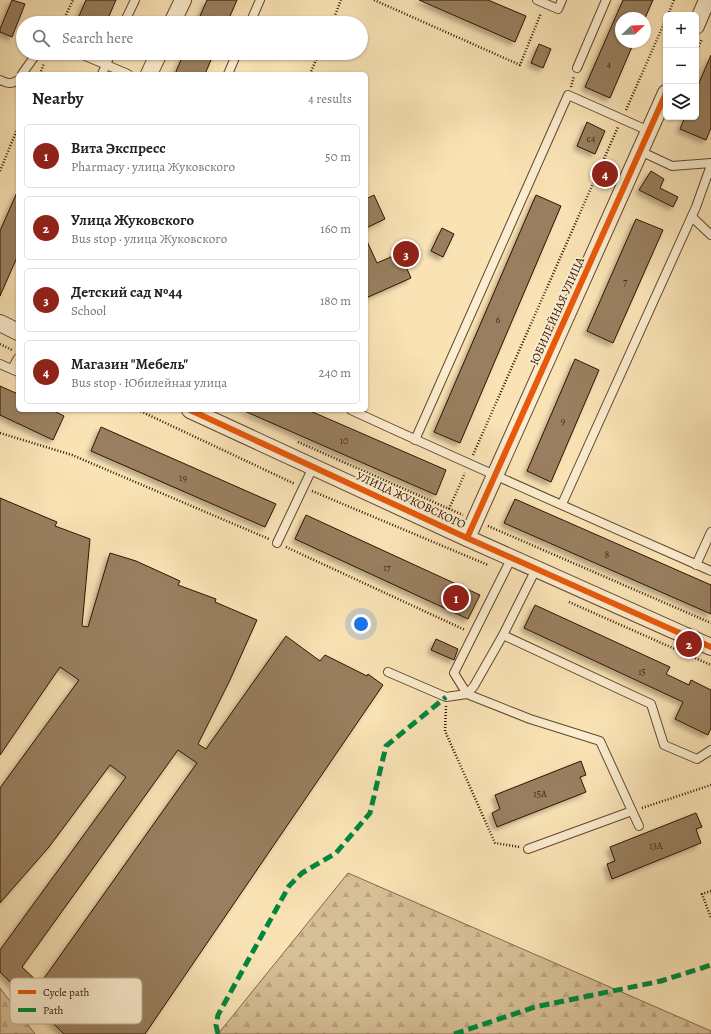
<!DOCTYPE html>
<html lang="en">
<head>
<meta charset="utf-8">
<style>
  :root { --surface:#fff; --page:#f6f6f6; --text:#222; --muted:#767676; --line:#e0e0e0; --accent:#8f2418 }
  body { margin:0; font-family:Alegreya,serif; background:var(--page); color:var(--text) }
  .controls { position:absolute; right:12px; top:12px; display:grid; overflow:hidden; border-radius:6px; box-shadow:0 1px 3px #0004 }
  .controls button { width:36px; height:36px; display:grid; place-items:center; padding:0; border:0; border-bottom:1px solid var(--line); background:var(--surface); color:var(--text); font:20px sans-serif }
  .compass { position:absolute; left:615px; top:12px; width:36px; height:36px; border-radius:50%; background:var(--surface); box-shadow:0 1px 3px #0004; rotate:67deg }
  .you { position:absolute; left:361px; top:624px; width:14px; height:14px; margin:-10px; border:3px solid #fff; border-radius:50%; background:#1a73e8; box-shadow:0 0 0 6px #1a73e833 }
  .badge { display:grid; place-items:center; width:26px; height:26px; border-radius:50%; background:var(--accent); color:#fff; font-size:13px; font-weight:700 }
  .pin { position:absolute; translate:-50% -50%; border:2px solid #fff; box-shadow:0 1px 4px #0006 }
  .list { margin:0; padding:0; list-style:none }
  h2 { display:flex; justify-content:space-between; align-items:center; height:52px; margin:0; padding:0 16px; font-size:17px }
  h2 small { font-size:13px; font-weight:400; color:var(--muted) }
  .list li { display:grid; grid-template-columns:26px 1fr auto; gap:12px; align-items:center; box-sizing:border-box; height:64px; margin:0 8px 8px; padding:0 8px; border:1px solid var(--line); border-radius:6px }
  .list b { display:block; font-size:15px; white-space:nowrap }
  .list p { margin:0; font-size:13px; white-space:nowrap; color:var(--muted) }
  .list em { font-size:13px; font-style:normal; color:var(--muted) }
  .icon { flex:none; width:22px; height:22px; fill:none; stroke:currentColor; stroke-width:2; stroke-linecap:round; stroke-linejoin:round }
  .map { position:relative; flex:none; width:711px; height:1034px; overflow:hidden }
  .search { position:absolute; background:var(--surface); box-shadow:0 1px 3px #0004; left:16px; top:16px; width:352px; height:44px; display:flex; align-items:center; gap:10px; box-sizing:border-box; padding:0 14px; border-radius:22px; color:var(--muted); font-size:15px }
  .panel { position:absolute; background:var(--surface); box-shadow:0 1px 3px #0004; left:16px; top:72px; width:352px; height:340px; border-radius:6px }
  .map>svg:first-child { display:block }
  .forest { fill:url(#forest-firs); stroke:#84684c }
  .building { fill:#997f5f; stroke:#301201; fill-rule:evenodd; filter:url(#shadow) }
  .lines { fill:none; stroke-linecap:round; stroke-linejoin:round }
  .lane-casing { stroke:#62462e; stroke-width:10 }
  .street-casing { stroke:#62462e; stroke-width:18 }
  .path { stroke:#301201; stroke-width:2.5; stroke-dasharray:1 2; stroke-linecap:butt }
  .lane { stroke:#fbedcf; stroke-width:8 }
  .street { stroke:#fbedcf; stroke-width:16 }
  .quiet { stroke:#00873e; stroke-width:5; stroke-dasharray:10 5; stroke-linecap:butt }
  .cycleway-casing { stroke:#fbedcf; stroke-width:8 }
  .cycleway { stroke:#e8590c; stroke-width:6 }
  .labels { text-anchor:middle; dominant-baseline:central; stroke-width:3.5; stroke-linejoin:round; paint-order:stroke }
  .number-label { font-size:10px; fill:#4a2d18 }
  .street-label { font-size:12px; fill:#301201; stroke:#fbedcf }
  .key { fill:#fbedcf; stroke:#beab91; stroke-width:1 }
  .key-label { font-size:11px; fill:#301201 }
</style>
</head>
<body>
<div class="map">
<svg width="711" height="1034" viewBox="0 0 711 1034">
  <defs>
    <pattern id="forest-firs" width="22" height="20" patternUnits="userSpaceOnUse"><rect width="22" height="20" fill="#d7bf96"/><path d="M5 1l3.5 6h-7zM16 11l3.5 6h-7z" fill="#b9a380"/></pattern>
    <filter id="shadow"><feDropShadow dx="-3.5" dy="3.5" stdDeviation="2" flood-color="#0004"/></filter>
  </defs>
  <rect width="100%" height="100%" fill="#f9e3b5"/>
  <filter id="stains"><feTurbulence type="fractalNoise" baseFrequency=".005" numOctaves="4"/><feColorMatrix values="0 0 0 0 .2 0 0 0 0 .09 0 0 0 0 .02 0 0 0 .5 -.17"/></filter>
  <radialGradient id="worn" r=".72"><stop offset=".6" stop-color="#630" stop-opacity="0"/><stop offset="1" stop-color="#630" stop-opacity=".3"/></radialGradient>
  <g class="forest">
    <polygon points="348,873 711,1031 711,1034 218,1034"/>
    <polygon points="0,988 35,1034 0,1034"/>
  </g>
  <g class="building">
    <polygon points="12,0 25,4 12,37 0,32 0,29"/>
    <polygon points="86,0 116,0 106,23 76,23"/>
    <polygon points="207,0 237,0 227,23 197,23"/>
    <polygon points="419,0 488,0 526,16 515,42"/>
    <polygon points="623,0 653,0 645,18 621,18 621,42 634,42 610,98 585,87"/>
    <polygon points="539,44 551,49 543,68 531,63"/>
    <polygon points="184,53 214,53 205,74 175,74"/>
    <polygon points="711,55 711,128 706,140 680,129 685,117 696,117 696,90"/>
    <polygon points="587,122 605,131 595,154 577,146"/>
    <polygon points="651,171 664,179 660,188 678,197 673,207 639,190"/>
    <polygon points="18,190 18,255 0,296 0,231"/>
    <polygon points="374,195 385,219 366,228 366,199"/>
    <polygon points="536,195 561,206 460,443 434,432"/>
    <polygon points="636,219 663,230 613,343 587,331"/>
    <polygon points="442,228 454,234 443,257 431,251"/>
    <polygon points="366,239 377,263 400,253 411,278 366,298"/>
    <polygon points="575,359 599,370 551,482 527,471"/>
    <polygon points="0,386 18,394 18,410 52,410 64,416 53,440 0,415"/>
    <polygon points="242,410 308,410 446,470 436,495"/>
    <polygon points="101,427 276,504 265,527 91,451"/>
    <path d="M 0,498 L 57,522 L 55,526 L 90,539 L 82,626 L 88,627 L 110,553 L 136,561 L 180,581 L 178,585 L 216,599 L 215,602 L 257,620 L 230,680 L 198,744 L 206,749 L 286,636 L 320,661 L 325,655 L 367,676 L 368,674 L 383,685 L 145,1034 L 64,1034 L 0,972 L 0,950 L 126,777 L 110,765 L 49,847 L 0,903 L 0,788 L 79,680 L 60,667 L 0,755 ZM 178,750 L 197,763 L 40,984 L 22,967 Z"/>
    <polygon points="515,499 711,585 711,614 504,523"/>
    <polygon points="306,515 480,595 468,619 295,539"/>
    <polygon points="535,605 670,667 666,674 689,685 691,680 711,690 711,728 708,735 675,719 683,702 524,628"/>
    <polygon points="436,639 458,649 454,660 431,650"/>
    <polygon points="581,761 586,775 580,777 586,792 497,827 492,813 500,809 495,795"/>
    <polygon points="696,813 702,827 696,829 701,843 612,879 607,864 615,861 610,847"/>
  </g>
  <g class="lines">
    <defs>
      <g id="lane">
        <polyline points="537,0 558,9 562,0"/>
        <polyline points="124,23 135,0"/>
        <polyline points="250,23 260,0"/>
        <polyline points="78,53 128,74"/>
        <polyline points="577,68 606,0"/>
        <polyline points="22,74 37,53"/>
        <polyline points="102,74 111,53"/>
        <polyline points="228,74 237,53"/>
        <path d="M 0,80 C 7,83 11,85 18,80"/>
        <polyline points="640,151 672,166 711,163"/>
        <polyline points="692,217 711,235"/>
        <polyline points="0,364 18,372"/>
        <polyline points="12,369 18,358"/>
        <path d="M 351,410 C 470,465 591,518 711,571"/>
        <polyline points="415,440 568,95 649,131"/>
        <polyline points="562,504 696,207 711,165"/>
        <polyline points="277,543 313,467"/>
        <polyline points="696,565 711,532"/>
        <polyline points="536,569 503,635 651,704 664,745 697,759 711,750"/>
        <polyline points="503,635 474,686 467,694 530,719 600,741 632,811 528,849"/>
        <polyline points="388,672 446,697 467,694 454,673 512,557"/>
        <polyline points="632,811 639,826"/>
      </g>
      <g id="street">
        <polyline points="172,23 183,0"/>
        <polyline points="696,26 707,0"/>
        <polyline points="149,74 159,53"/>
        <polyline points="0,323 18,332"/>
        <polyline points="190,410 467,538 711,647"/>
        <polyline points="467,538 666,93"/>
      </g>
    </defs>
    <use href="#lane" class="lane-casing"/>
    <use href="#street" class="street-casing"/>
    <g class="path">
      <polyline points="374,0 520,65 541,13"/>
      <polyline points="668,15 674,0"/>
      <polyline points="62,23 73,0"/>
      <polyline points="332,23 341,0"/>
      <polyline points="696,52 702,39"/>
      <polyline points="40,74 44,63"/>
      <polyline points="310,74 319,53"/>
      <polyline points="571,87 574,76"/>
      <polyline points="626,110 666,19"/>
      <polyline points="0,171 18,127"/>
      <polyline points="0,344 12,350"/>
      <polyline points="138,410 295,484"/>
      <polyline points="0,433 72,455 269,539"/>
      <polyline points="298,442 463,515"/>
      <polyline points="473,455 618,127"/>
      <polyline points="312,491 488,565"/>
      <polyline points="449,509 465,473"/>
      <polyline points="488,526 711,623"/>
      <polyline points="286,547 465,630"/>
      <polyline points="569,602 711,665"/>
      <polyline points="446,706 445,731 495,843 519,847"/>
      <polyline points="642,808 711,785"/>
      <polyline points="711,891 702,894 711,918"/>
    </g>
    <use href="#lane" class="lane"/>
    <use href="#street" class="street"/>
    <g class="quiet">
      <polyline points="218,1034 216,1025 218,1015 289,886 302,873 336,853 370,813 386,746 446,697"/>
      <polyline points="454,1034 535,1007 661,981 711,965"/>
    </g>
    <defs>
      <g id="cycleway">
        <polyline points="190,410 467,538 711,647"/>
        <polyline points="467,538 666,93"/>
      </g>
    </defs>
    <use href="#cycleway" class="cycleway-casing"/>
    <use href="#cycleway" class="cycleway"/>
  </g>
  <g class="labels">
    <g class="number-label">
      <text x="609" y="64">4</text>
      <text x="591" y="138">с4</text>
      <text x="625" y="281">7</text>
      <text x="498" y="319">6</text>
      <text x="563" y="420">9</text>
      <text x="344" y="440">10</text>
      <text x="183" y="477">19</text>
      <text x="607" y="554">8</text>
      <text x="387" y="567">17</text>
      <text x="642" y="671">15</text>
      <text x="540" y="793">15А</text>
      <text x="656" y="845">13А</text>
    </g>
    <g class="street-label">
      <text transform="translate(557 311) rotate(-66)">ЮБИЛЕЙНАЯ УЛИЦА</text>
      <text transform="translate(411 500) rotate(25)">УЛИЦА ЖУКОВСКОГО</text>
    </g>
  </g>
  <rect x="10" y="978" width="132" height="46" rx="6" class="key"/>
  <rect x="18" y="990" width="18" height="4" fill="#e8590c"/>
  <rect x="18" y="1008" width="18" height="4" fill="#00873e"/>
  <g class="key-label">
    <text x="43" y="996">Cycle path</text>
    <text x="43" y="1014">Path</text>
  </g>
  <rect width="100%" height="100%" filter="url(#stains)"/>
  <rect width="100%" height="100%" fill="url(#worn)"/>
</svg>
<div class="controls">
<button>+</button>
<button>−</button>
<button><svg class="icon" aria-label="layers" viewBox="0 0 24 24"><path d="M12 4l9 5-9 5-9-5zM3 14l9 5 9-5"/></svg></button>
</div>
<svg class="compass" viewBox="-18 -18 36 36"><path d="M0-13l5 13h-10z" fill="#e53935"/><path d="M0 13l5-13h-10z" fill="#767676"/></svg>
<div class="you"></div>
<div class="pin badge" style="left:456px;top:598px">1</div>
<div class="pin badge" style="left:689px;top:644px">2</div>
<div class="pin badge" style="left:406px;top:254px">3</div>
<div class="pin badge" style="left:605px;top:174px">4</div>
<div class="search"><svg class="icon" aria-label="search" viewBox="0 0 24 24"><circle cx="10" cy="10" r="6"/><path d="M15 15l6 6"/></svg>Search here</div>
<section class="panel">
<h2>Nearby<small>4 results</small></h2>
<ul class="list">
<li><span class="badge">1</span><div><b>Вита Экспресс</b><p>Pharmacy · улица Жуковского</p></div><em>50 m</em></li>
<li><span class="badge">2</span><div><b>Улица Жуковского</b><p>Bus stop · улица Жуковского</p></div><em>160 m</em></li>
<li><span class="badge">3</span><div><b>Детский сад №44</b><p>School</p></div><em>180 m</em></li>
<li><span class="badge">4</span><div><b>Магазин &quot;Мебель&quot;</b><p>Bus stop · Юбилейная улица</p></div><em>240 m</em></li>
</ul>
</section>
</div>
</body>
</html>
